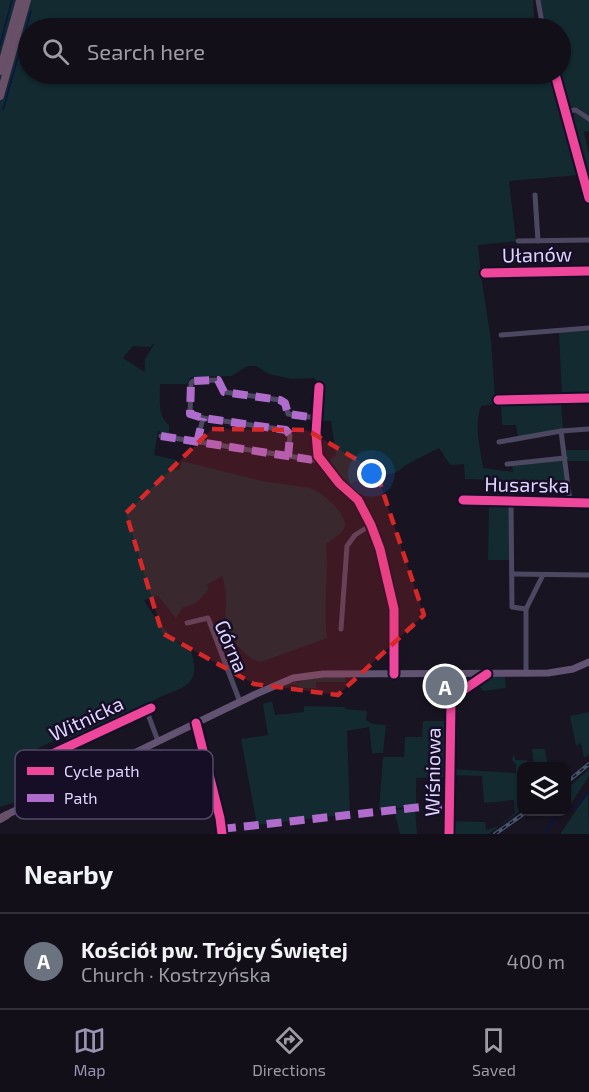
<!DOCTYPE html>
<html lang="en">
<head>
<meta charset="utf-8">
<style>
  :root { --surface:#120f19; --page:#1f1d26; --text:#f1f3f6; --muted:#9c9ca2; --line:#312f38; --accent:#9991b1 }
  body { margin:0; font-family:"Exo 2",sans-serif; background:var(--page); color:var(--text) }
  .controls { position:absolute; right:18px; bottom:18px; display:grid; overflow:hidden; border-radius:12px; box-shadow:0 2px 4px #0004 }
  .controls button { width:54px; height:54px; display:grid; place-items:center; padding:0; border:0; border-bottom:2px solid var(--line); background:var(--surface); color:var(--text); font:30px sans-serif }
  .you { position:absolute; left:372px; top:474px; width:21px; height:21px; margin:-15px; border:4px solid #fff; border-radius:50%; background:#1a73e8; box-shadow:0 0 0 9px #1a73e833 }
  .badge { display:grid; place-items:center; width:39px; height:39px; border-radius:50%; background:var(--accent); color:#fff; font-size:20px; font-weight:700 }
  .pin { position:absolute; translate:-50% -50%; border:3px solid #fff; box-shadow:0 2px 6px #0006 }
  .list { margin:0; padding:0; list-style:none }
  h2 { display:flex; justify-content:space-between; align-items:center; height:78px; margin:0; padding:0 24px; font-size:26px }
  h2 small { font-size:20px; font-weight:400; color:var(--muted) }
  .list li { display:grid; grid-template-columns:39px 1fr auto; gap:18px; align-items:center; box-sizing:border-box; height:96px; padding:0 24px; border-top:2px solid var(--line) }
  .list b { display:block; font-size:22px; white-space:nowrap }
  .list p { margin:0; font-size:20px; white-space:nowrap; color:var(--muted) }
  .list em { font-size:20px; font-style:normal; color:var(--muted) }
  .icon { flex:none; width:33px; height:33px; fill:none; stroke:currentColor; stroke-width:2; stroke-linecap:round; stroke-linejoin:round }
  .map { position:relative; flex:none; width:589px; height:834px; overflow:hidden }
  .search { position:absolute; background:var(--surface); box-shadow:0 2px 4px #0004; left:18px; right:18px; top:18px; height:66px; display:flex; align-items:center; gap:15px; box-sizing:border-box; padding:0 21px; border-radius:33px; color:var(--muted); font-size:22px }
  .sheet { height:174px; background:var(--surface) }
  nav { display:flex; justify-content:space-around; align-items:center; box-sizing:border-box; height:84px; border-top:2px solid var(--line); background:var(--surface); font-size:16px; color:var(--muted) }
  nav a { display:grid; justify-items:center; gap:3px }
  nav .on { color:var(--accent) }
  .map>svg:first-child { display:block }
  .green { fill:#122a30; fill-rule:evenodd }
  .lines { fill:none; stroke-linecap:round; stroke-linejoin:round }
  .stream { stroke:#091644; stroke-width:1.5 }
  .minor { stroke:#4d4862; stroke-width:5 }
  .major { stroke:#635373; stroke-width:7 }
  .highway { stroke:#685068; stroke-width:8 }
  .rail-casing { stroke:#46566d; stroke-width:4 }
  .rail { stroke:#160e27; stroke-width:1.5; stroke-dasharray:4.5; stroke-linecap:butt }
  .quiet { stroke:#b06ccc; stroke-width:8; stroke-dasharray:15 8; stroke-linecap:butt }
  .cycleway-casing { stroke:#160e27; stroke-width:13 }
  .cycleway { stroke:#ed469a; stroke-width:9 }
  .marked { fill:#d62828; fill-opacity:0.2; stroke:#d62828; stroke-width:4.5; stroke-dasharray:12 8; stroke-linejoin:round }
  .labels { text-anchor:middle; dominant-baseline:central; stroke-width:5; stroke-linejoin:round; paint-order:stroke }
  .street-label { font-size:20px; fill:#dfd5ff; stroke:#160e27 }
  .key { fill:#160e27; stroke:#524a68; stroke-width:1.5 }
  .key-label { font-size:16px; fill:#dfd5ff }
</style>
</head>
<body>
<div class="map">
<svg width="589" height="834" viewBox="0 0 589 834">
  <rect width="100%" height="100%" fill="#181421"/>
  <g class="green">
    <path d="M 0,0 L 533,0 L 534,18 L 537,28 L 28,28 L 28,74 L 551,74 L 579,175 L 509,181 L 516,241 L 478,245 L 481,275 L 491,340 L 495,396 L 495,404 L 481,406 C 474,426 480,447 483,468 L 513,472 L 512,465 L 559,460 L 563,462 L 565,482 L 514,481 L 515,500 L 508,500 L 508,484 L 501,483 L 500,490 L 495,493 L 499,492 L 500,500 L 492,499 L 494,480 L 465,479 L 464,464 L 450,465 L 439,448 L 406,465 L 397,472 L 382,476 L 377,475 L 351,483 L 361,501 L 337,478 L 325,463 L 336,455 L 331,421 L 319,421 L 312,416 L 317,385 L 315,378 L 292,379 L 269,374 L 256,366 L 247,366 L 232,376 L 191,377 L 187,384 L 160,384 C 160,398 157,416 169,425 L 169,437 L 163,435 L 163,433 L 158,431 L 154,455 L 176,460 L 175,470 L 180,470 L 182,461 L 262,481 L 310,488 C 321,492 350,514 344,529 C 341,535 331,540 326,544 C 329,575 323,607 327,638 L 261,662 C 252,660 247,655 241,649 C 214,623 233,605 222,576 L 207,585 L 208,590 C 201,599 195,606 183,607 L 176,618 L 158,596 L 144,600 C 152,615 176,646 191,651 C 205,693 173,686 148,704 L 149,708 L 80,737 L 71,739 L 60,738 L 17,758 L 28,798 L 0,807 ZM 155,343 L 145,359 L 145,372 L 123,358 L 133,346 L 150,347 Z"/>
    <polygon points="540,0 589,0 589,117 579,108 572,108 564,94 558,74 560,74 560,28 546,28"/>
    <polygon points="574,112 581,115 589,122 589,131 584,132 589,155 589,176 574,121"/>
    <polygon points="589,331 589,397 562,397 559,332"/>
    <polygon points="561,400 563,430 518,437 516,425 502,425 501,402"/>
    <polygon points="565,450 589,450 589,461 567,461"/>
    <polygon points="489,504 507,504 509,506 509,560 488,560"/>
    <polygon points="329,677 345,677 346,682 316,682 316,688 302,688 293,684 271,691 296,681 298,684 303,679"/>
    <polygon points="435,677 463,677 473,681 449,697 434,690 434,687 438,687 438,691 456,691 456,679 438,679 438,683 435,683"/>
    <polygon points="494,677 505,677 506,688 484,691 477,684 485,683"/>
    <polygon points="272,701 275,715 304,712 304,706 345,707 346,709 367,711 366,720 372,724 386,725 383,753 372,753 369,727 347,731 350,814 257,825 241,739 268,735 263,704"/>
    <polygon points="589,712 589,754 584,758 581,743 576,746 570,716"/>
    <polygon points="423,721 447,721 446,777 416,778 416,806 379,810 383,757 404,757 405,737 422,737"/>
    <polygon points="532,749 545,749 548,766 534,766"/>
    <polygon points="513,754 516,760 527,760 528,766 522,766 521,810 489,834 450,834 451,821 485,822 486,830 499,826 515,813 514,800 484,803 482,776 451,775 451,769 516,773 516,765 512,760"/>
    <polygon points="589,769 589,776 567,810 567,789"/>
    <polygon points="588,793 589,834 560,834"/>
    <polygon points="415,808 417,834 400,834 394,810"/>
  </g>
  <g class="lines">
    <g class="stream">
      <polyline points="0,45 12,0"/>
      <polyline points="3,110 31,11"/>
      <polyline points="566,806 570,807"/>
      <polyline points="574,807 579,805 589,792"/>
      <polyline points="544,834 559,812"/>
    </g>
    <g class="minor">
      <polyline points="538,0 543,28"/>
      <polyline points="555,74 589,198"/>
      <polyline points="565,111 576,110 589,119"/>
      <polyline points="535,195 538,241"/>
      <polyline points="518,241 589,240"/>
      <polyline points="485,273 589,271"/>
      <polyline points="501,335 589,328"/>
      <polyline points="319,387 316,433 318,456 339,483 358,500 371,525 380,549 394,609 394,674"/>
      <polyline points="498,400 589,398"/>
      <polyline points="561,431 570,502"/>
      <polyline points="161,436 320,461"/>
      <polyline points="499,442 561,431 589,429"/>
      <polyline points="197,443 203,418"/>
      <polyline points="288,457 290,435 286,430 203,418 190,414 191,383 193,381 218,380 224,392 280,400 285,403 288,414 317,418"/>
      <polyline points="507,464 565,458"/>
      <polyline points="463,500 589,503"/>
      <polyline points="511,502 512,607 526,609"/>
      <polyline points="512,574 589,575"/>
      <polyline points="187,623 208,618 240,702"/>
      <polyline points="341,629 347,546 355,535 371,525"/>
      <polyline points="526,674 526,609 543,575"/>
      <polyline points="146,709 158,741"/>
      <polyline points="196,723 220,818 222,834"/>
      <polyline points="63,748 84,777"/>
      <polyline points="37,761 151,708"/>
      <polyline points="449,834 451,702 456,695 487,674"/>
    </g>
    <polyline class="major" points="2,817 256,694 293,678 323,674 548,673 573,669 589,662"/>
    <g class="highway">
      <polyline points="0,71 20,0"/>
      <polyline points="0,96 27,0"/>
      <polyline points="0,819 7,815"/>
    </g>
    <defs>
      <g id="rail">
        <polyline points="566,783 589,764"/>
        <polyline points="495,834 526,812"/>
      </g>
    </defs>
    <use href="#rail" class="rail-casing"/>
    <use href="#rail" class="rail"/>
    <g class="quiet">
      <polyline points="161,436 313,460 320,461 319,458"/>
      <polyline points="197,443 203,418"/>
      <polyline points="288,457 290,435 286,430 203,418 190,414 191,383 193,381 218,380 224,392 280,400 285,403 288,414 317,418 317,422"/>
      <polyline points="221,829 449,804"/>
    </g>
    <defs>
      <g id="cycleway">
        <polyline points="555,74 589,198"/>
        <polyline points="485,273 589,271"/>
        <polyline points="319,387 316,433 318,456 339,483 358,500 371,525 380,549 394,609 394,674"/>
        <polyline points="498,400 589,398"/>
        <polyline points="463,500 589,503"/>
        <polyline points="196,723 220,818 222,834"/>
        <polyline points="37,761 151,708"/>
        <polyline points="449,834 451,702 456,695 487,674"/>
      </g>
    </defs>
    <use href="#cycleway" class="cycleway-casing"/>
    <use href="#cycleway" class="cycleway"/>
  </g>
  <path class="marked" d="M 212,429 L 307,430 L 376,471 L 424,615 L 338,695 L 254,684 L 162,633 L 126,513 Z"/>
  <g class="labels">
    <g class="street-label">
      <text transform="translate(537 254) rotate(-1)">Ułanów</text>
      <text transform="translate(527 484) rotate(1)">Husarska</text>
      <text transform="translate(232 646) rotate(67)">Górna</text>
      <text transform="translate(86 718) rotate(-25)">Witnicka</text>
      <text transform="translate(432 772) rotate(-89)">Wiśniowa</text>
    </g>
  </g>
  <rect x="15" y="750" width="198" height="69" rx="9" class="key"/>
  <rect x="27" y="767" width="27" height="8" fill="#ed469a"/>
  <rect x="27" y="794" width="27" height="8" fill="#b06ccc"/>
  <g class="key-label">
    <text x="64" y="777">Cycle path</text>
    <text x="64" y="804">Path</text>
  </g>
</svg>
<div class="controls">
<button><svg class="icon" aria-label="layers" viewBox="0 0 24 24"><path d="M12 4l9 5-9 5-9-5zM3 14l9 5 9-5"/></svg></button>
</div>
<div class="you"></div>
<div class="pin badge" style="left:445px;top:686px;background:#6b7280">A</div>
<div class="search"><svg class="icon" aria-label="search" viewBox="0 0 24 24"><circle cx="10" cy="10" r="6"/><path d="M15 15l6 6"/></svg>Search here</div>
</div>
<section class="sheet">
<h2>Nearby<small></small></h2>
<ul class="list">
<li><span class="badge" style="background:#6b7280">A</span><div><b>Kościół pw. Trójcy Świętej</b><p>Church · Kostrzyńska</p></div><em>400 m</em></li>
</ul>
</section>
<nav>
<a class="on"><svg class="icon" aria-label="map" viewBox="0 0 24 24"><path d="M3 6l6-2 6 2 6-2v14l-6 2-6-2-6 2zM9 4v14M15 6v14"/></svg>Map</a>
<a><svg class="icon" aria-label="directions" viewBox="0 0 24 24"><path d="M12 3l9 9-9 9-9-9zM9 14v-3h6M13 9l2 2-2 2"/></svg>Directions</a>
<a><svg class="icon" aria-label="saved" viewBox="0 0 24 24"><path d="M7 4h10v16l-5-4-5 4z"/></svg>Saved</a>
</nav>
</body>
</html>
